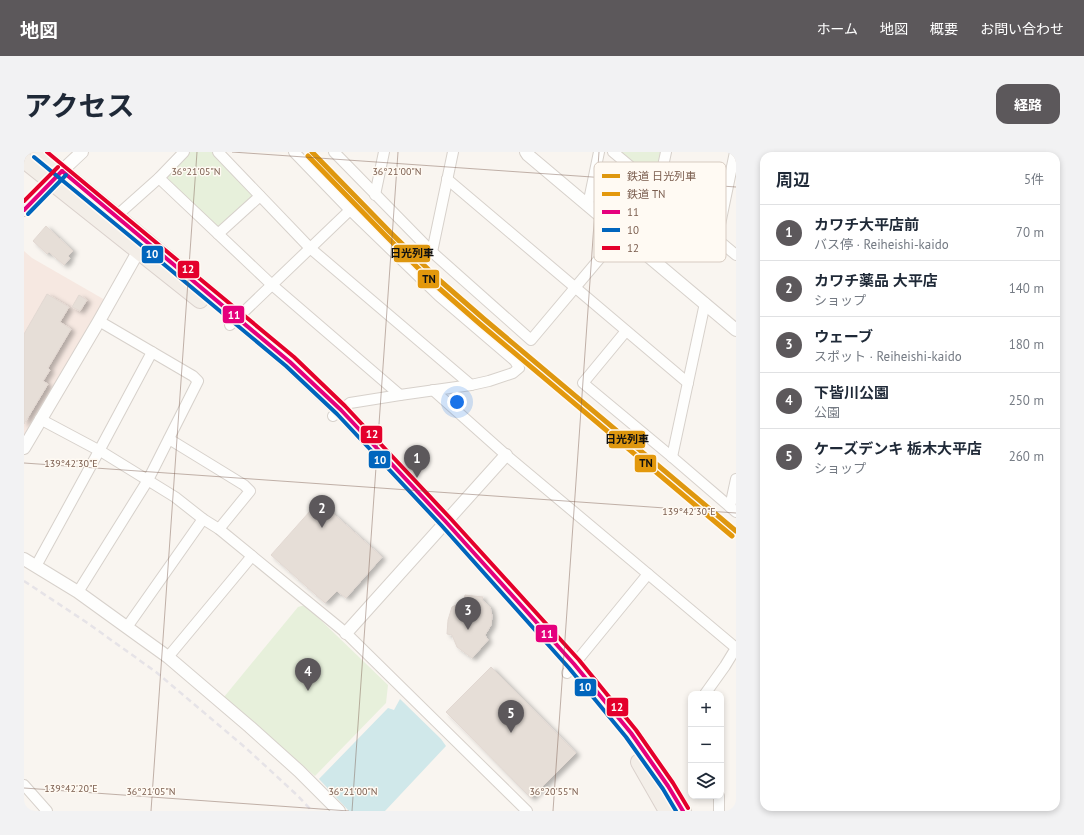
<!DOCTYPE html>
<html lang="ja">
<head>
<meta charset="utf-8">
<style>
  :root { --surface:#fff; --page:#f2f2f3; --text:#1f2937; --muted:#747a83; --line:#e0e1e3; --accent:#5c585b }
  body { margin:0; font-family:"PT Sans","Noto Sans JP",sans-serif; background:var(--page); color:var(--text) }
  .controls { position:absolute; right:12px; bottom:12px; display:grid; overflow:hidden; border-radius:8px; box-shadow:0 2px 6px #0003 }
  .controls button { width:36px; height:36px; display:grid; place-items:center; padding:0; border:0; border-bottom:1px solid var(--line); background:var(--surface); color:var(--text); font:20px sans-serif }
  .you { position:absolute; left:433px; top:250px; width:14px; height:14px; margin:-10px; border:3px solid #fff; border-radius:50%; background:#1a73e8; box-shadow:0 0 0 6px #1a73e833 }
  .badge { display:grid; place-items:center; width:26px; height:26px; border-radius:50%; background:var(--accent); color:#fff; font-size:13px; font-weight:700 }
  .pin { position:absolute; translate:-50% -33px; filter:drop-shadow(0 1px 2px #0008) }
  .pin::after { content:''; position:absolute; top:21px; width:14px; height:12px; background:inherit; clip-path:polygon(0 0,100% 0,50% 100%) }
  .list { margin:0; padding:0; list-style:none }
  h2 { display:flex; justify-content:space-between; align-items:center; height:52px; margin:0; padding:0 16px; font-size:17px }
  h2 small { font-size:13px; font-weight:400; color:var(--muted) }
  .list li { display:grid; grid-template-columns:26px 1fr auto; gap:12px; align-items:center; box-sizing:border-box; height:56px; padding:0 16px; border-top:1px solid var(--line) }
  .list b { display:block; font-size:15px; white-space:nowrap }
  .list p { margin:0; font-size:13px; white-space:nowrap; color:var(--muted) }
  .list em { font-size:13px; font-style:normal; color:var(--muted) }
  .icon { flex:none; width:22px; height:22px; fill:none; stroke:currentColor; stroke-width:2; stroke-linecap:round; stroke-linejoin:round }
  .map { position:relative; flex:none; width:712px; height:659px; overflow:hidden; border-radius:12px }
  header { display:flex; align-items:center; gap:24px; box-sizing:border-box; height:56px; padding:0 20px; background:var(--accent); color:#fff }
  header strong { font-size:19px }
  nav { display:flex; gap:22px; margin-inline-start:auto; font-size:14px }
  .intro { display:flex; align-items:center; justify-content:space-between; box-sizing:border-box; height:96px; padding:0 24px }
  h1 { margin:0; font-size:28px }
  .button { padding:10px 18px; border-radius:12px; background:var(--accent); color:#fff; font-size:14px; font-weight:700 }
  main { display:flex; gap:24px; padding:0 24px }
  aside { flex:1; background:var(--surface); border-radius:12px; box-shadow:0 2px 6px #0003 }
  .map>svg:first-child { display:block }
  .commercial { fill:#f6e8e1 }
  .green { fill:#e7f0db }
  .water { fill:#d0e8ea }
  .building { fill:#e6ded7; stroke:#e2d8d2; filter:url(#shadow) }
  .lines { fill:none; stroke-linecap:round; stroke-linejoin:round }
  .minor-casing { stroke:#d7d1cb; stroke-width:12 }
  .tertiary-casing { stroke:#d7d1cb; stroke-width:14 }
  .primary-casing { stroke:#dad1cc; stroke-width:18 }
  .minor { stroke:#fefefd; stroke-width:10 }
  .tertiary { stroke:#fefefd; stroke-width:12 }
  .primary { stroke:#f3eee8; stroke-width:16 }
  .rail { stroke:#e6e3e7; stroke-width:2.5; stroke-dasharray:6 4; stroke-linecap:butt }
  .bus-1-casing { stroke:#fffaf3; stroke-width:7 }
  .bus-2-casing { stroke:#fffaf3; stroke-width:7 }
  .bus-3-casing { stroke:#fffaf3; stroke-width:7 }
  .bus-1 { stroke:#e5007d; stroke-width:4 }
  .bus-2 { stroke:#0065bd; stroke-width:4 }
  .bus-3 { stroke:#e4002b; stroke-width:4 }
  .rail-1-casing { stroke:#fffaf3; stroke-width:8 }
  .rail-2-casing { stroke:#fffaf3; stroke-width:8 }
  .rail-1 { stroke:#de970f; stroke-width:5 }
  .rail-2 { stroke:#e3980c; stroke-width:5 }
  .ticks { fill:none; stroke:#7a5c4d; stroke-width:1; stroke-opacity:0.45 }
  .key { fill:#fffaf3; stroke:#d7cbc1; stroke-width:1 }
  .key-label { font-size:11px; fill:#7a5c4d }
  .ticks-label { font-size:10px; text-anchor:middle; fill:#7a5c4d; stroke:#fffaf3; stroke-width:3; stroke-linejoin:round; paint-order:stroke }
  .line-badge { stroke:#fffaf3; stroke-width:1.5 }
  .badge-label { font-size:11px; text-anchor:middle; font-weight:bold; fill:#fff }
  .pale-badge-label { font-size:11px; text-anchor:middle; font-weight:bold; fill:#111 }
</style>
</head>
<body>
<header>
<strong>地図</strong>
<nav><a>ホーム</a><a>地図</a><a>概要</a><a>お問い合わせ</a></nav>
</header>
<div class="intro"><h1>アクセス</h1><a class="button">経路</a></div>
<main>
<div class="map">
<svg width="712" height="659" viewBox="0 0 712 659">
  <defs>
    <filter id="shadow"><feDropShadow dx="4" dy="2.5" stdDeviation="2" flood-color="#0004"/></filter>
  </defs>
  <rect width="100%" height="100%" fill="#f9f5f0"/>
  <polygon class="commercial" points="0,99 8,106 81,148 0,289"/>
  <g class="green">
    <polygon points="165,0 188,0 230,44 195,77 144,27 144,21"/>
    <polygon points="596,0 637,0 633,23 626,25"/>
    <polygon points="281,453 364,533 362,551 291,624 200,545 274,455"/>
  </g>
  <polygon class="water" points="376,547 417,587 422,594 361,659 325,659 295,627 364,556 370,558"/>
  <g class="building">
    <polygon points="22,74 49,99 44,104 46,106 40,113 25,100 23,102 9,89"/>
    <polygon points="23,142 45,155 36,170 47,177 24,216 26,218 19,229 24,232 0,272 0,182"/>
    <polygon points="55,143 63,148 56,159 48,155"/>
    <polygon points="295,349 358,405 322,446 313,439 301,451 247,403"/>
    <polygon points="441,443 459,445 458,448 466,455 468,464 467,473 461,483 464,488 448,506 433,495 428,483 423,482 424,468 428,455 440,449"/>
    <polygon points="467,515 552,601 507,646 422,560"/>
  </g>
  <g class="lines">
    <defs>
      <g id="minor">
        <polyline points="194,0 286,96 447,233"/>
        <polyline points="270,0 326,58 415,144 491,209 495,216 489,221 465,229 447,233 376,243 326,251 309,264"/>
        <polyline points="310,0 408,100 507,188 597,81"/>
        <polyline points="589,0 712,103"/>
        <polyline points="135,26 247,132 376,243"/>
        <polyline points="423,27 664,231"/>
        <polyline points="634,38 642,0"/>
        <polyline points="351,43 360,0"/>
        <polyline points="564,53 575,0"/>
        <polyline points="89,67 135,26 160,0"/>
        <polyline points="194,82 236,44"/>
        <polyline points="693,87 711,0"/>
        <polyline points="408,100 429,0"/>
        <polyline points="206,173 326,58"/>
        <polyline points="602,179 559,231 648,305 712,360"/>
        <polyline points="409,238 482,303 624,422 543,521"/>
        <polyline points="16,267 78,300 151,345 179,367 195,377 322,481 503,659"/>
        <polyline points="145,287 220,333 226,339 195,377"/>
        <polyline points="648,305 681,151"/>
        <polyline points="706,355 712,327"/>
        <polyline points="12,414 75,299 128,200"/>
        <polyline points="624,422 712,496 701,514 681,542"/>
        <polyline points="54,440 124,328 174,229 169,224 75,169"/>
        <polyline points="103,475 179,367"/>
        <polyline points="144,505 228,404"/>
        <polyline points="0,633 23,659"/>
        <polyline points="695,644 695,659"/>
      </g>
      <g id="tertiary">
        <polyline points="502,0 504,3 712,178"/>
        <polyline points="0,58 27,29 58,0"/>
        <polyline points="0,296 75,169 115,98 119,93"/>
        <polyline points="0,407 54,440 144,505 226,575 275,619 315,659"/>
        <polyline points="322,481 482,303"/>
      </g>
      <g id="primary">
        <polyline points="14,0 122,89 266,210 317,258 422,370 550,512 607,581 644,634 659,659"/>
        <polyline points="0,8 176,148"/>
        <polyline points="615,610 643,659"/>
      </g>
    </defs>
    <use href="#minor" class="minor-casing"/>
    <use href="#tertiary" class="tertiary-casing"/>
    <use href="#primary" class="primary-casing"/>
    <use href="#minor" class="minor"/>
    <use href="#tertiary" class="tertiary"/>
    <use href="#primary" class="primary"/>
    <polyline class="rail" points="0,429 62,470 132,520 223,597 274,644 288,659"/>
    <defs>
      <g id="bus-1">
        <polyline points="38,19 266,210 317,258 422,370 550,512 607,581 644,634 659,659"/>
        <polyline points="0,58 38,19"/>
      </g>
      <g id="bus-2">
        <polyline points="10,5 118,94 262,214 313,262 418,374 545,516 602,585 639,637 652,659"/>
        <polyline points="4,62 42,23"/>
      </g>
      <g id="bus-3">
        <polyline points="23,0 270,205 321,254 426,366 555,508 612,578 649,631 664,656"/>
        <polyline points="0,49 34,15"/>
      </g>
    </defs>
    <use href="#bus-1" class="bus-1-casing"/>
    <use href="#bus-2" class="bus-2-casing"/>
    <use href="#bus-3" class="bus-3-casing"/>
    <use href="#bus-1" class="bus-1"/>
    <use href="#bus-2" class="bus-2"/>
    <use href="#bus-3" class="bus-3"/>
    <defs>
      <polyline id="rail-1" points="288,0 366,80 413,126 460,167 712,379"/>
      <polyline id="rail-2" points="284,4 362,84 409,131 456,172 708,384"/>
    </defs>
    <use href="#rail-1" class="rail-1-casing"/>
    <use href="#rail-2" class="rail-2-casing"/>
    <use href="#rail-1" class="rail-1"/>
    <use href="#rail-2" class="rail-2"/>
  </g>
  <path class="ticks" d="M 208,0 L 712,35M 0,311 L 712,361M 0,636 L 325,659M 127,659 L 173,0M 328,659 L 374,0M 529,659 L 575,0"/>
  <rect x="570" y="10" width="132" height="100" rx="6" class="key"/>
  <rect x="578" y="22" width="18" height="4" fill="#de970f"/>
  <rect x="578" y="40" width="18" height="4" fill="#e3980c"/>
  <rect x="578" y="58" width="18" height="4" fill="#e5007d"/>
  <rect x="578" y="76" width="18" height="4" fill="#0065bd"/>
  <rect x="578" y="94" width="18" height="4" fill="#e4002b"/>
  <g class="key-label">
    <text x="603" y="28">鉄道 日光列車</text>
    <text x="603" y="46">鉄道 TN</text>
    <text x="603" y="64">11</text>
    <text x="603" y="82">10</text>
    <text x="603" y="100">12</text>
  </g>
  <g class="ticks-label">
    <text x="172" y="23">36°21'05"N</text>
    <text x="373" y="23">36°21'00"N</text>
    <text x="47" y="315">139°42'30"E</text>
    <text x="665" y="363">139°42'30"E</text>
    <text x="47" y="640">139°42'20"E</text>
    <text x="127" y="643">36°21'05"N</text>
    <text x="329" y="643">36°21'00"N</text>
    <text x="530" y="643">36°20'55"N</text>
  </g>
  <g class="line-badge">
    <rect x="369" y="92" width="38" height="19" rx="4" fill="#de970f"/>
    <rect x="117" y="93" width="23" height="19" rx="4" fill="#0065bd"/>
    <rect x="153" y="108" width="23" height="19" rx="4" fill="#e4002b"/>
    <rect x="393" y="117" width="23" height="20" rx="4" fill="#e3980c"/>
    <rect x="198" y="153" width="23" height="19" rx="4" fill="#e5007d"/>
    <rect x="336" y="273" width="23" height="19" rx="4" fill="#e4002b"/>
    <rect x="584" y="278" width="38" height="19" rx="4" fill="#de970f"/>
    <rect x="344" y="298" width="23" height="19" rx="4" fill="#0065bd"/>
    <rect x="610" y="302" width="23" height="19" rx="4" fill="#e3980c"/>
    <rect x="511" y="472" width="23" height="19" rx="4" fill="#e5007d"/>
    <rect x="550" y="526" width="23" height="19" rx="4" fill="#0065bd"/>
    <rect x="582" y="545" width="23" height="20" rx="4" fill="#e4002b"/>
  </g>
  <g class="badge-label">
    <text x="128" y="106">10</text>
    <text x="164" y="121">12</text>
    <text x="210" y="167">11</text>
    <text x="348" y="286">12</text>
    <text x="356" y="312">10</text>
    <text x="523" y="486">11</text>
    <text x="561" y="539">10</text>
    <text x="593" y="559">12</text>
  </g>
  <g class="pale-badge-label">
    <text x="388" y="105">日光列車</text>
    <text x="405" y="131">TN</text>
    <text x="603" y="291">日光列車</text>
    <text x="622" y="315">TN</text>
  </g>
</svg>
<div class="controls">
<button>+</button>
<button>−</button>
<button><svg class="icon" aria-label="layers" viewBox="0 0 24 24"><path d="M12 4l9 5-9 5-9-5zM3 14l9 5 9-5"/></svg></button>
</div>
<div class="you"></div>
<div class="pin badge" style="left:393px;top:326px">1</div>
<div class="pin badge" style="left:298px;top:376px">2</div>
<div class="pin badge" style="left:444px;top:478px">3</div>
<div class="pin badge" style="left:284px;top:539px">4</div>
<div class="pin badge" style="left:487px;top:581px">5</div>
</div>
<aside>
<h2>周辺<small>5件</small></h2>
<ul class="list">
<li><span class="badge">1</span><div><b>カワチ大平店前</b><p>バス停 · Reiheishi-kaido</p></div><em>70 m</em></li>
<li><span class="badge">2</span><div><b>カワチ薬品 大平店</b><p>ショップ</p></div><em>140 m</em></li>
<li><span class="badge">3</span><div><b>ウェーブ</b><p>スポット · Reiheishi-kaido</p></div><em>180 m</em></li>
<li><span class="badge">4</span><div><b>下皆川公園</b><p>公園</p></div><em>250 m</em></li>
<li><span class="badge">5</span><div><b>ケーズデンキ 栃木大平店</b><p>ショップ</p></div><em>260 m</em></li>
</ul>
</aside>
</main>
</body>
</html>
